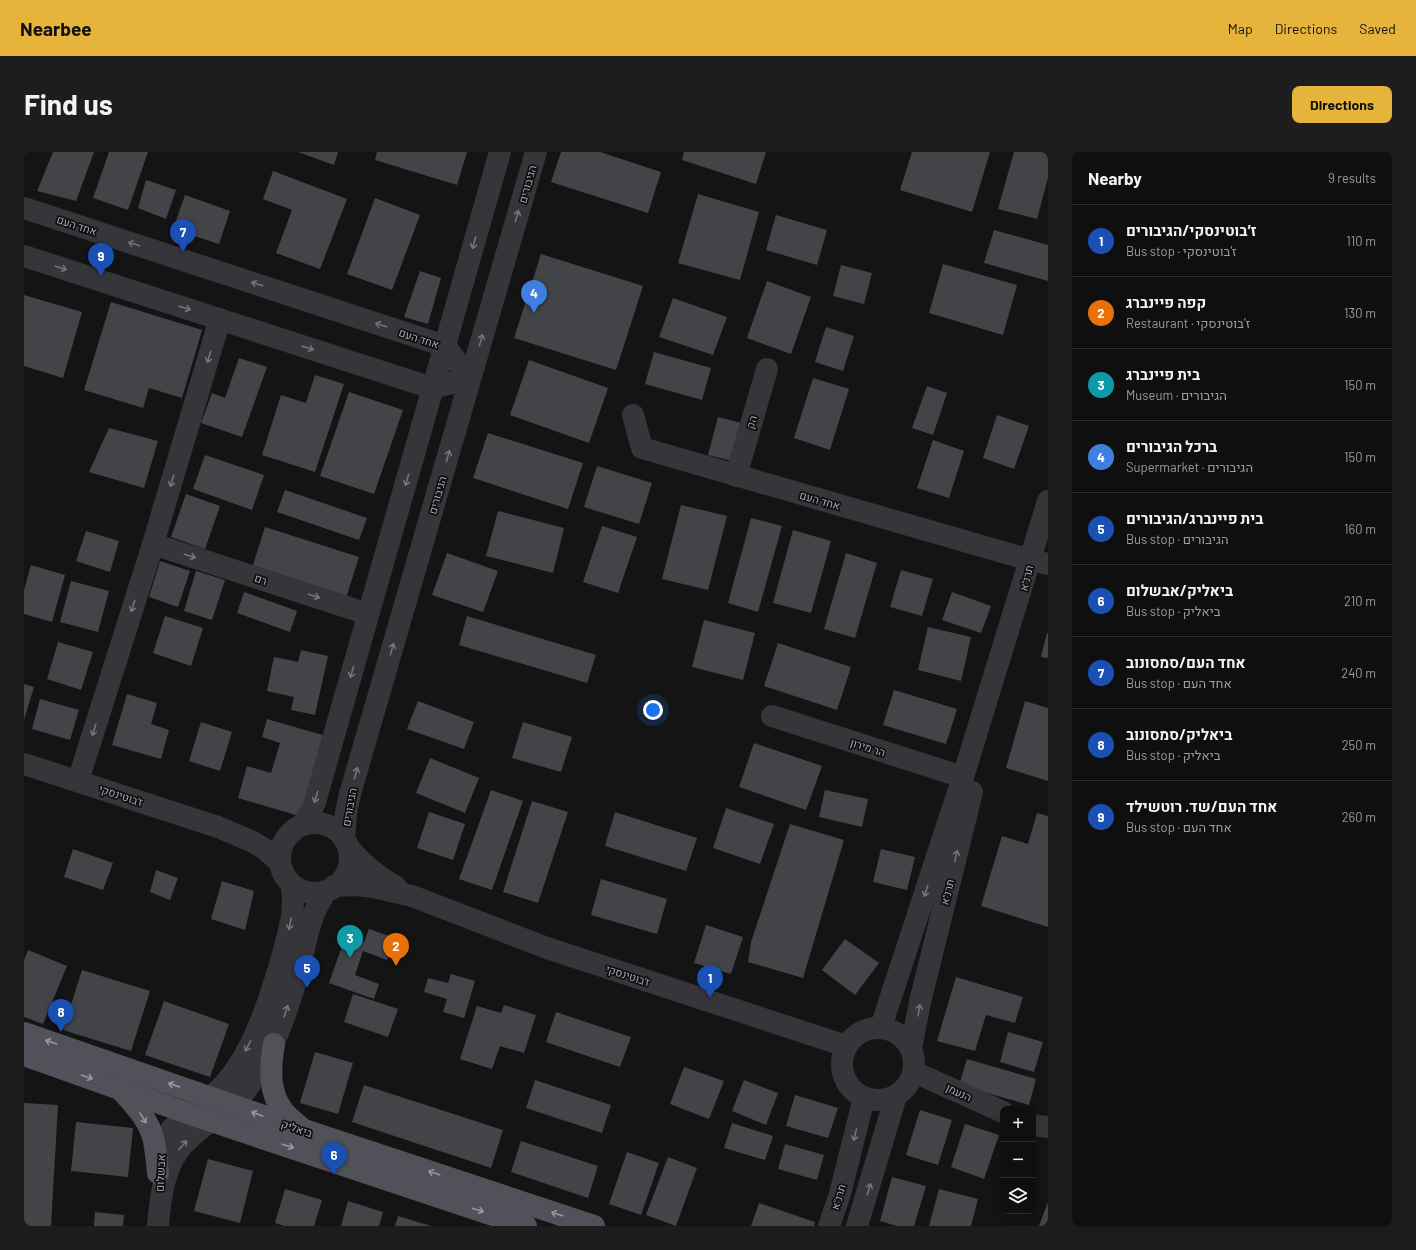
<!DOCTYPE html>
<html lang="en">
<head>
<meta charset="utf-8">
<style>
  :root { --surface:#0f0f10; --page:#1d1d1e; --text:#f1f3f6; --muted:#9b9c9f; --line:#2f2f30; --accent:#e6b33b }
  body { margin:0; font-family:Barlow,Heebo,sans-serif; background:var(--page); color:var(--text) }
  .controls { position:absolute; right:12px; bottom:12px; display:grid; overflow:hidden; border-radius:8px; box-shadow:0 2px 10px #0003 }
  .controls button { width:36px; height:36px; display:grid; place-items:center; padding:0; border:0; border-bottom:1px solid var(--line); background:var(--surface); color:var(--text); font:20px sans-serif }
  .you { position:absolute; left:629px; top:558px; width:14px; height:14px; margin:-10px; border:3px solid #fff; border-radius:50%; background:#1a73e8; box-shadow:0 0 0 6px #1a73e833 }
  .badge { display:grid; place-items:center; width:26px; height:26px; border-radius:50%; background:var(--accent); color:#fff; font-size:13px; font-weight:700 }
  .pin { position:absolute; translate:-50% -33px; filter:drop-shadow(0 1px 2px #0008) }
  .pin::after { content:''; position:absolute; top:21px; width:14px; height:12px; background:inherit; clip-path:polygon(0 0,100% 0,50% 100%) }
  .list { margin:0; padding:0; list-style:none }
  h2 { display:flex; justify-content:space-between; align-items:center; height:52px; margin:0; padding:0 16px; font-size:17px }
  h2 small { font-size:13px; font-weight:400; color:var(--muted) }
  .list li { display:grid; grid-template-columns:26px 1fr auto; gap:12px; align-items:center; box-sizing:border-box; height:72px; padding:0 16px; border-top:1px solid var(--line) }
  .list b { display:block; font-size:15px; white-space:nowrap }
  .list p { margin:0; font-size:13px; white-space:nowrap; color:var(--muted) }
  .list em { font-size:13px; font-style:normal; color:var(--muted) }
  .icon { flex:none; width:22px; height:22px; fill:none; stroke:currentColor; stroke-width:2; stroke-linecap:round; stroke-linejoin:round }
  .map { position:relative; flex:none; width:1024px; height:1074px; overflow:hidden; border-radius:8px }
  header { display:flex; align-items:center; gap:24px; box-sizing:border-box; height:56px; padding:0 20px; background:var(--accent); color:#111 }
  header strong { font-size:19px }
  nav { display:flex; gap:22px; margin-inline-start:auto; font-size:14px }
  .intro { display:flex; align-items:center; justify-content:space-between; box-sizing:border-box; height:96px; padding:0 24px }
  h1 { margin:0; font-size:28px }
  .button { padding:10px 18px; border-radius:8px; background:var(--accent); color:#111; font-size:14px; font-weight:700 }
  main { display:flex; gap:24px; padding:0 24px }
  aside { flex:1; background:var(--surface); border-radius:8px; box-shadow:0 2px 10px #0003 }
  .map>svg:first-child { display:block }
  .building { fill:#434448 }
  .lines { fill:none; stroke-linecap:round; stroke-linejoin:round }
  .minor { stroke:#35353a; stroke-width:22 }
  .major { stroke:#515259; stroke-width:22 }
  .oneway { stroke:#73757e }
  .oneway2 { stroke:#9598a3 }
  .labels { text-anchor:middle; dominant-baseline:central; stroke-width:3.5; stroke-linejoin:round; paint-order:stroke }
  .street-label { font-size:11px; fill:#a6aab5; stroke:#0f0f10 }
</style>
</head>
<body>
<header>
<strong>Nearbee</strong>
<nav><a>Map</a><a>Directions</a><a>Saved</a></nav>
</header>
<div class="intro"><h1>Find us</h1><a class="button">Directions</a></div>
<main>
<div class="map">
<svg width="1024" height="1074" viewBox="0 0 1024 1074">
  <rect width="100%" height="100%" fill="#141415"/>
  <g class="building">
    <polygon points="29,0 70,0 52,49 13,39"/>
    <polygon points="85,0 124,0 104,58 69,46"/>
    <polygon points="274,0 314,0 310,13"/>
    <polygon points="353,0 443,0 433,33 351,8"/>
    <polygon points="537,0 576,0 637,20 624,61 527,30"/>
    <polygon points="660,0 742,0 732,32 658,8"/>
    <polygon points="888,0 966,0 948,60 876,38"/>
    <polygon points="990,0 1024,0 1024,26 1013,67 974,57"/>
    <polygon points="249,19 323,47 296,117 252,101 268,58 239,47"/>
    <polygon points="122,28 152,38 142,67 114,56"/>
    <polygon points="674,42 735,60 716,128 654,111"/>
    <polygon points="161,43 206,59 195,92 149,77"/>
    <polygon points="351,46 396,63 368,138 323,122"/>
    <polygon points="752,63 803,78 793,113 742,98"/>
    <polygon points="970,78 1024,93 1024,129 960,111"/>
    <polygon points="517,102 619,134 592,218 490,186"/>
    <polygon points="919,112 993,133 979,183 905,161"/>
    <polygon points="817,113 848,121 840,152 809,144"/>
    <polygon points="396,119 417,126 404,172 380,165"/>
    <polygon points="743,129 787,145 767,202 723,186"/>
    <polygon points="0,143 58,160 39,226 0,214"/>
    <polygon points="649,146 703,165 689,203 635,185"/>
    <polygon points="87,150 178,178 158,246 125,236 119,256 60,238"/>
    <polygon points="802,175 830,184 819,219 791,210"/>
    <polygon points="630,200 687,216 678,248 621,232"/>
    <polygon points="215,206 243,215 218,285 177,271 188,241 201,246"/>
    <polygon points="505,208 584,236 565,291 486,263"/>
    <polygon points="291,223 320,232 291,320 238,303 257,243 282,251"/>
    <polygon points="789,226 825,237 806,298 770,286"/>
    <polygon points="903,234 923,241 909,283 888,276"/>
    <polygon points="325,240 379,258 350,342 296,324"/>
    <polygon points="973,263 1005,274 990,317 959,306"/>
    <polygon points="694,265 718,271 708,309 684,303"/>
    <polygon points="85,276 134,289 120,336 65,320"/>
    <polygon points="464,281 559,311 544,357 449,326"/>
    <polygon points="909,288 940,299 925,346 893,336"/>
    <polygon points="181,303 240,323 228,358 169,337"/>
    <polygon points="573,314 628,331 615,372 560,355"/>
    <polygon points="261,338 343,366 335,388 253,360"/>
    <polygon points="162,342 196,354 181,397 147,385"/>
    <polygon points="657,353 703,364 684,438 638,427"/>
    <polygon points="474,359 540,376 529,421 462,404"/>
    <polygon points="727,366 758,374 734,460 704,451"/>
    <polygon points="578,374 613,385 594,441 559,430"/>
    <polygon points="241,375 335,405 322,446 228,416"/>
    <polygon points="769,378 807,389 787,461 749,451"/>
    <polygon points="62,379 95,389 86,420 52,409"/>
    <polygon points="423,401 474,419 459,460 408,443"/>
    <polygon points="822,401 853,411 831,486 800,477"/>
    <polygon points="136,409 166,419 154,455 125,445"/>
    <polygon points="7,413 41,423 28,470 0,462 0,438"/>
    <polygon points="877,418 909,427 898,464 866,455"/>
    <polygon points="172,419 201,428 188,468 160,459"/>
    <polygon points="47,429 85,439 74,480 36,470"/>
    <polygon points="220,440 273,459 266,480 213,461"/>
    <polygon points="928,440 967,454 957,481 918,468"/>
    <polygon points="141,464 179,476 167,514 129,501"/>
    <polygon points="443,464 572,503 563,531 435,493"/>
    <polygon points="680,468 731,481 719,528 668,515"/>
    <polygon points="904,475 947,485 937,529 894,518"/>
    <polygon points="1023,481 1024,481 1024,506 1017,505"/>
    <polygon points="34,490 69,500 57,538 23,527"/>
    <polygon points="754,491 827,515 813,558 740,534"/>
    <polygon points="277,498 304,504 291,563 267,558 270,545 243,539 250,505 274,510"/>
    <polygon points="0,532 10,535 0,568"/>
    <polygon points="870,538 933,557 922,592 859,573"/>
    <polygon points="103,542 133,551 127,572 145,578 137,607 88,593"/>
    <polygon points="16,547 55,558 46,588 8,577"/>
    <polygon points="394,549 450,570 440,597 383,577"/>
    <polygon points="1001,549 1024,556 1024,629 982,616"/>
    <polygon points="243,567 302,584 279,665 214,646 223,614 247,621 256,591 238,585"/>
    <polygon points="177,570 208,580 196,619 165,609"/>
    <polygon points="499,570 548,585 537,620 488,606"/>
    <polygon points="730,591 798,614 782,658 715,635"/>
    <polygon points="406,606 455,626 441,661 392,641"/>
    <polygon points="467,638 499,649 468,738 435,727"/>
    <polygon points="801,638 844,647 838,675 795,665"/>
    <polygon points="508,649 544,660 514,751 479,740"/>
    <polygon points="702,656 750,672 736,712 689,696"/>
    <polygon points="405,660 441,672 429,708 393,696"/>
    <polygon points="591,660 673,686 662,719 581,694"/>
    <polygon points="1013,661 1024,664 1024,775 957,754 978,684 1004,692"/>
    <polygon points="766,672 820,688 779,826 724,810 727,790"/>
    <polygon points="49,697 89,711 79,738 40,725"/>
    <polygon points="857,697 891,705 883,738 849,730"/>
    <polygon points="132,718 154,726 146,748 126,740"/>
    <polygon points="577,727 643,747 633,782 567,763"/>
    <polygon points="198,729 230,739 221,778 187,767"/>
    <polygon points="682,773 719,785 707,822 670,811"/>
    <polygon points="345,777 371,786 363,808 339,799 331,823 355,832 350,847 305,831 322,783 340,790"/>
    <polygon points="821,787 855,811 831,843 798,818"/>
    <polygon points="4,798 43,814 19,872 0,865 0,808"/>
    <polygon points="58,818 126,839 107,899 39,878"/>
    <polygon points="427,822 451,829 440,866 419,860 423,847 400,840 404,826 424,831"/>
    <polygon points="932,825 999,845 991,871 962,863 951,899 913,889"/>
    <polygon points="329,842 374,857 364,885 320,870"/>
    <polygon points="140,849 205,872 186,925 121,903"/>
    <polygon points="480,853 512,863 500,901 476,894 468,917 436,907 453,854 477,861"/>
    <polygon points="532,860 607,885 596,915 522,890"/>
    <polygon points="984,880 1019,890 1010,920 976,910"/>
    <polygon points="291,900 329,911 314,962 276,951"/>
    <polygon points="943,907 1012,927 1005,953 935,933"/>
    <polygon points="660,915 700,929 685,967 646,952"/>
    <polygon points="511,928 587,953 578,981 502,956"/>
    <polygon points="720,928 754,941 742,973 708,959"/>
    <polygon points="340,933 479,978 467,1016 328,970"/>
    <polygon points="771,943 814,956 804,986 762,974"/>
    <polygon points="0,951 34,953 27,1074 0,1074"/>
    <polygon points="896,958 928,968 914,1013 882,1003"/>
    <polygon points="52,970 109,976 104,1025 47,1019"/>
    <polygon points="708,971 749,984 741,1008 700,996"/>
    <polygon points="941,972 975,983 960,1027 927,1015"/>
    <polygon points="497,989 574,1014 564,1046 487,1020"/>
    <polygon points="761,992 800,1003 793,1028 754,1017"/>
    <polygon points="603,1000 635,1011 617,1063 585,1052"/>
    <polygon points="644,1005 673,1016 652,1074 622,1063"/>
    <polygon points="184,1007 229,1019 216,1071 170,1059"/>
    <polygon points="868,1025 902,1034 890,1074 873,1074 856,1069"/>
    <polygon points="261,1037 298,1048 290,1074 260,1074 251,1071"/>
    <polygon points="915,1037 954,1047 947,1074 905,1074"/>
    <polygon points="324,1049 359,1060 355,1074 317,1074"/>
    <polygon points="1024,1050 1024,1074 1015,1074"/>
    <polygon points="735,1051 791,1070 790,1074 727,1074"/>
    <polygon points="71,1060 100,1063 99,1074 70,1074"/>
    <polygon points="374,1064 407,1074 371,1074"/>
  </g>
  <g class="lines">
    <g class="minor">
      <polyline points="0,56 421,194 446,226"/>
      <polyline points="0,104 408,236 446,226"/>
      <polyline points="609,263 618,296 1006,408 1024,412"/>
      <polyline points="712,324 743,217"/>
      <polyline points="129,392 344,462"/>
      <polyline points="748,564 939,625"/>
      <polyline points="0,612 194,675 229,690 242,698 256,711"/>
      <polyline points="54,629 129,392 196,167"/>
      <circle cx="291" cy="706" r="35"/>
      <polyline points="279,672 286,661 291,650 476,0"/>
      <polyline points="320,687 322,661 326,642 512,0"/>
      <path d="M 324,695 C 338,712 353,724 372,735"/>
      <polyline points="310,734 331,733 350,735 388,744 523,796 822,894"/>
      <polyline points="857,875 939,625 1024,349"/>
      <circle cx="854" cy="912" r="36"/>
      <polyline points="887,896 896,850 948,640"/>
      <polyline points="890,920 979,960"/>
      <polyline points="1009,973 1024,975"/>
      <path d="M 134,1016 C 135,1007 136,998 139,989 C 147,972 172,958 186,946 C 192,941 198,935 203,929 C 229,898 243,855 255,816 C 259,801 264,785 267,769 C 270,757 269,745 268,733"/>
      <path d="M 134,1074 C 136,1049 139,1020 154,999 C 167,981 191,967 207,953 C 219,944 228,931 235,918 C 255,886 266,850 276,814 C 280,799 282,784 287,770 C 290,759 296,749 301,740"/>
      <polyline points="805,1074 816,1042 840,946"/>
      <polyline points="833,1074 872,944"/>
    </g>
    <g class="major">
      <polyline points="0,881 280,978 570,1074"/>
      <path d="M 250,892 C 246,915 244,941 260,960 C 265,966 271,970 276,975"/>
      <polyline points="0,903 166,962 502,1074"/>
      <path d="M 96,937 C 110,952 126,969 130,989 C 132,1000 133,1010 134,1021"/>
    </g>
  </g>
  <defs><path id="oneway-shaft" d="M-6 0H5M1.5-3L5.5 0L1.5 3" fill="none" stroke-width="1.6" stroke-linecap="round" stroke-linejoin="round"/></defs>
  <g class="oneway">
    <use href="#oneway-shaft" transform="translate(493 64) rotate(-74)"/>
    <use href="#oneway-shaft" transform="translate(450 91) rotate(106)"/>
    <use href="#oneway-shaft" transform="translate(110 92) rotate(-162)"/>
    <use href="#oneway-shaft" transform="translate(37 116) rotate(18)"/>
    <use href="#oneway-shaft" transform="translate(233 132) rotate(-162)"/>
    <use href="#oneway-shaft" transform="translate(161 156) rotate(18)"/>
    <use href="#oneway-shaft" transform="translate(357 173) rotate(-162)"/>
    <use href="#oneway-shaft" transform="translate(457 188) rotate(-74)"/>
    <use href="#oneway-shaft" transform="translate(284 196) rotate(18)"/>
    <use href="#oneway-shaft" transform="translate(185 205) rotate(107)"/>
    <use href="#oneway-shaft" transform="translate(424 304) rotate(-74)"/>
    <use href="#oneway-shaft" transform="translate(383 328) rotate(106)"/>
    <use href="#oneway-shaft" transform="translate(148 329) rotate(107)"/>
    <use href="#oneway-shaft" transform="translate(166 404) rotate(18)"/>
    <use href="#oneway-shaft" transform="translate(290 444) rotate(18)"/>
    <use href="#oneway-shaft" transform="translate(109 454) rotate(108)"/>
    <use href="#oneway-shaft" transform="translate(368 497) rotate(-74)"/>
    <use href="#oneway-shaft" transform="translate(328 520) rotate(106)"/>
    <use href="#oneway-shaft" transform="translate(70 578) rotate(108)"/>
    <use href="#oneway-shaft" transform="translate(332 621) rotate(-74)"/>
    <use href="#oneway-shaft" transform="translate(292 645) rotate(107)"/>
    <use href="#oneway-shaft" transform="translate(932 704) rotate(-76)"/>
    <use href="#oneway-shaft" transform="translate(902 739) rotate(108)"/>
    <use href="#oneway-shaft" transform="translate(266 772) rotate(101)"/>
    <use href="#oneway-shaft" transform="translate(895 858) rotate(-80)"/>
    <use href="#oneway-shaft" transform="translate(262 859) rotate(-72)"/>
    <use href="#oneway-shaft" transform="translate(224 894) rotate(117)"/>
    <use href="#oneway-shaft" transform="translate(831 983) rotate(104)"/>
    <use href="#oneway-shaft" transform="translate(159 993) rotate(-48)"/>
    <use href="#oneway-shaft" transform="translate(845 1037) rotate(-73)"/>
  </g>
  <g class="oneway2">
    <use href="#oneway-shaft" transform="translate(27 890) rotate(-161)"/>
    <use href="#oneway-shaft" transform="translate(63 925) rotate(19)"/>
    <use href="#oneway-shaft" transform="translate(150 933) rotate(-161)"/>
    <use href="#oneway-shaft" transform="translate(233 962) rotate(-160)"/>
    <use href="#oneway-shaft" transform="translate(119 966) rotate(59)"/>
    <use href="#oneway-shaft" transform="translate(264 994) rotate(18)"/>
    <use href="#oneway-shaft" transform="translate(410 1021) rotate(-162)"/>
    <use href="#oneway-shaft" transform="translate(454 1058) rotate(18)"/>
    <use href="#oneway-shaft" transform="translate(533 1062) rotate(-162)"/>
  </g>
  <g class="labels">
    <g class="street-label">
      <text transform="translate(503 32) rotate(-74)">הגיבורים</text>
      <text transform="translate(53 73) rotate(18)">אחד העם</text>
      <text transform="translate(395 186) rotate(18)">אחד העם</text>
      <text transform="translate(727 270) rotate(-74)">הק</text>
      <text transform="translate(413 343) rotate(-74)">הגיבורים</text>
      <text transform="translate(796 348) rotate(16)">אחד העם</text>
      <text transform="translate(1002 426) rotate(-76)">תרנ"א</text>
      <text transform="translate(237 427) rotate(18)">רם</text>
      <text transform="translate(844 595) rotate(18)">הר מירון</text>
      <text transform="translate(97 643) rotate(18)">ז'בוטינסקי</text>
      <text transform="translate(325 655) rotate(-80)">הגיבורים</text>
      <text transform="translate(923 740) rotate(-76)">תרנ"א</text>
      <text transform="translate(604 823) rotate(18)">ז'בוטינסקי</text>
      <text transform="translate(935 940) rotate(25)">הנעמן</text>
      <text transform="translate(273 976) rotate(19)">ביאליק</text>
      <text transform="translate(136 1021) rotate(-87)">אבשלום</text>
      <text transform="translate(814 1045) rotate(-73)">תרנ"א</text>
    </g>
  </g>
</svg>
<div class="controls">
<button>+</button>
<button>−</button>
<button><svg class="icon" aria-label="layers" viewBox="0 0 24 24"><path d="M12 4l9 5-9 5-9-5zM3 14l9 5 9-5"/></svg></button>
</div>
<div class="you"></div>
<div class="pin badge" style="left:686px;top:846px;background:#1a4fb4">1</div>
<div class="pin badge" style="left:372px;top:814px;background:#e8710a">2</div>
<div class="pin badge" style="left:326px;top:806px;background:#0f9aa8">3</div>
<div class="pin badge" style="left:510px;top:161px;background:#3f7fe0">4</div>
<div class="pin badge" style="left:283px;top:836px;background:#1a4fb4">5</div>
<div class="pin badge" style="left:310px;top:1023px;background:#1a4fb4">6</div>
<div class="pin badge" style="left:159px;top:100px;background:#1a4fb4">7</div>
<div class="pin badge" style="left:37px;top:880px;background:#1a4fb4">8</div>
<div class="pin badge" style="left:77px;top:124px;background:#1a4fb4">9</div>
</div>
<aside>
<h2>Nearby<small>9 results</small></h2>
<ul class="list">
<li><span class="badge" style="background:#1a4fb4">1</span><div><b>ז׳בוטינסקי/הגיבורים</b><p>Bus stop · ז'בוטינסקי</p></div><em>110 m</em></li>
<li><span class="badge" style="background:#e8710a">2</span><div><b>קפה פיינברג</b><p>Restaurant · ז'בוטינסקי</p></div><em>130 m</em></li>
<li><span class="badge" style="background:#0f9aa8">3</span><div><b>בית פיינברג</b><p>Museum · הגיבורים</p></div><em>150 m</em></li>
<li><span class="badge" style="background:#3f7fe0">4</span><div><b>ברכל הגיבורים</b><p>Supermarket · הגיבורים</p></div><em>150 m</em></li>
<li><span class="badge" style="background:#1a4fb4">5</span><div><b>בית פיינברג/הגיבורים</b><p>Bus stop · הגיבורים</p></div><em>160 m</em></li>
<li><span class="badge" style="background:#1a4fb4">6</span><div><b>ביאליק/אבשלום</b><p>Bus stop · ביאליק</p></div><em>210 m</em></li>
<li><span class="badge" style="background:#1a4fb4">7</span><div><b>אחד העם/סמסונוב</b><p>Bus stop · אחד העם</p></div><em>240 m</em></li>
<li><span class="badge" style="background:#1a4fb4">8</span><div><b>ביאליק/סמסונוב</b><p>Bus stop · ביאליק</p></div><em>250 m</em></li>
<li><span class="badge" style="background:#1a4fb4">9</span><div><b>אחד העם/שד. רוטשילד</b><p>Bus stop · אחד העם</p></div><em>260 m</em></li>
</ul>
</aside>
</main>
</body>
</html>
